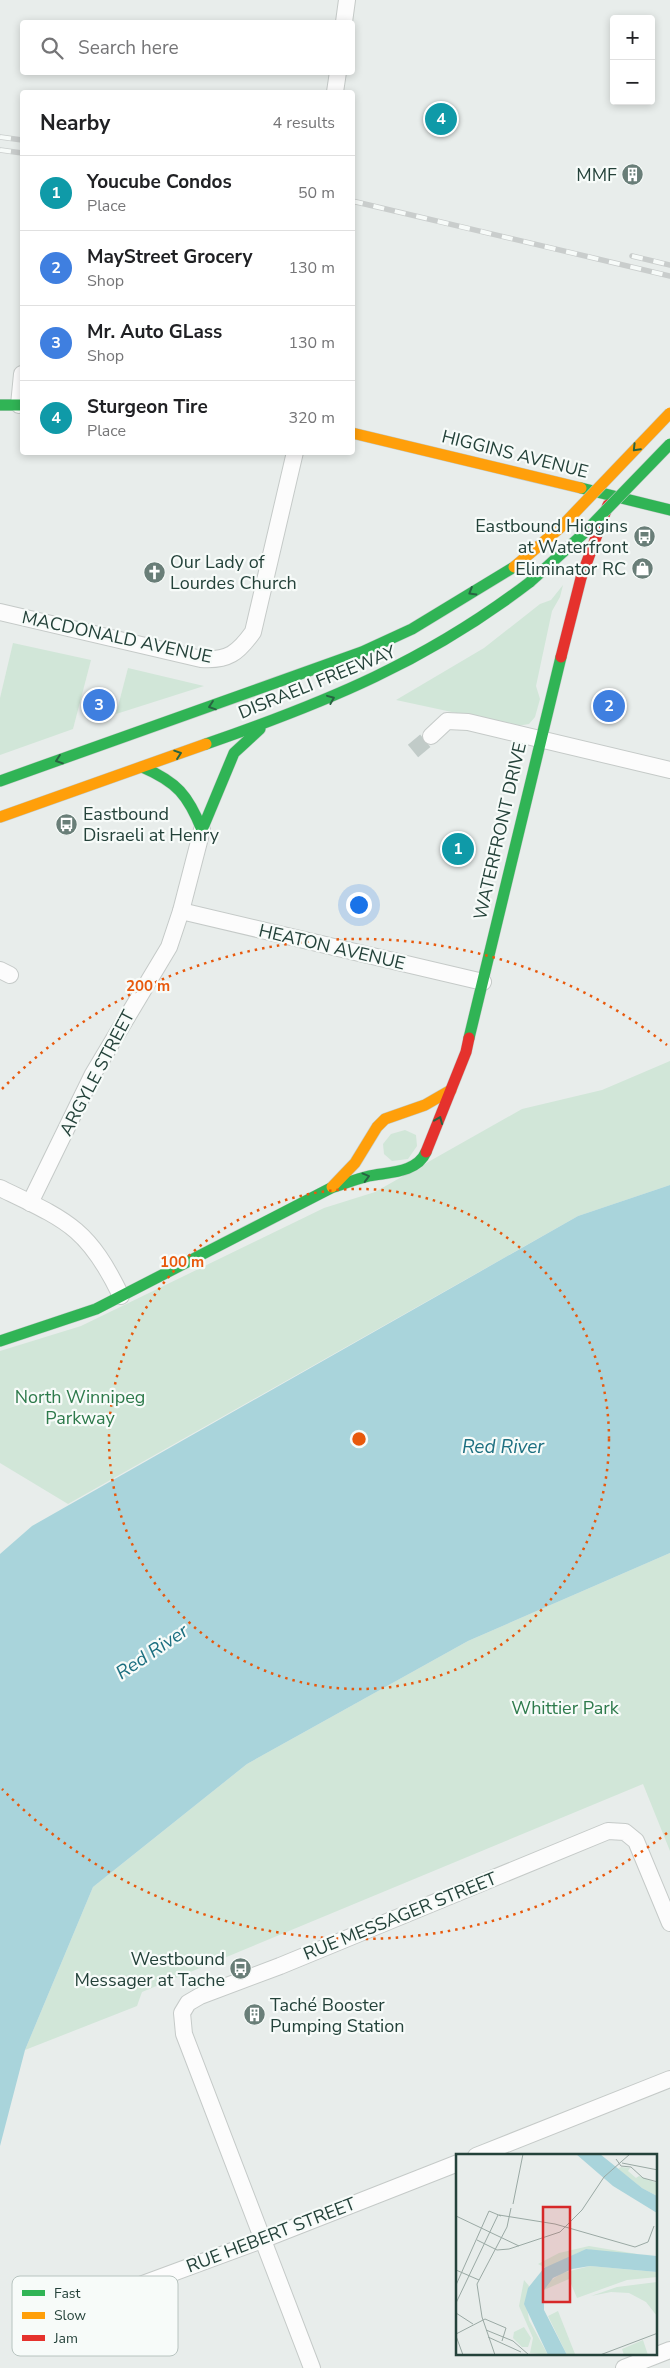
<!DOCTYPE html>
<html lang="en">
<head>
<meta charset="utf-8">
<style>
  :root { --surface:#fff; --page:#f6f6f6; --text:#202124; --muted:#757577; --line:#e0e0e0; --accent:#7c3aed }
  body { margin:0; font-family:"Nunito Sans",sans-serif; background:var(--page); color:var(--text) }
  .controls { position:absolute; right:15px; top:15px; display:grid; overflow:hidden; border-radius:5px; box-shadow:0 2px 8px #0003 }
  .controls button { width:45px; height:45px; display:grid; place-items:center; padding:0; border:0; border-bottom:1px solid var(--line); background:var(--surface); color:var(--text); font:25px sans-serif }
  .you { position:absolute; left:358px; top:904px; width:18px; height:18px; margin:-12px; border:4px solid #fff; border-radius:50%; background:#1a73e8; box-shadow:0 0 0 8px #1a73e833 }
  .badge { display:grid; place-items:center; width:32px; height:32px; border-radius:50%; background:var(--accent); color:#fff; font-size:16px; font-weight:700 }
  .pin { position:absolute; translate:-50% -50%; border:2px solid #fff; box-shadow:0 1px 5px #0006 }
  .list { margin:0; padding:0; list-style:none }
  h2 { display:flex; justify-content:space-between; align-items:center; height:65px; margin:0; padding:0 20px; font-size:21px }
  h2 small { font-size:16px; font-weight:400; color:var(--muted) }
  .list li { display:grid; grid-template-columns:32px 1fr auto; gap:15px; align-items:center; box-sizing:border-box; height:75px; padding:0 20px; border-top:1px solid var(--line) }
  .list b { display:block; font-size:19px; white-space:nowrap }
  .list p { margin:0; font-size:16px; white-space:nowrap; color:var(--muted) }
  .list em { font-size:16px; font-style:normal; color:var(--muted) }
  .icon { flex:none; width:28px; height:28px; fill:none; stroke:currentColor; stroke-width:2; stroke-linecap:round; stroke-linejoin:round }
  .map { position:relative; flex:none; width:670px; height:2368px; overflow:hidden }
  .search { position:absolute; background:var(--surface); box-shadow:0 2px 8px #0003; left:20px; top:20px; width:335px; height:55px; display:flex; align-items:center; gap:12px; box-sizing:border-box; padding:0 18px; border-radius:5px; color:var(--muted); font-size:19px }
  .panel { position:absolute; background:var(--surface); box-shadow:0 2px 8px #0003; left:20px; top:90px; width:335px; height:365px; border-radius:5px }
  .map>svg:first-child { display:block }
  .green { fill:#d1e6d8 }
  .water { fill:#a9d4db }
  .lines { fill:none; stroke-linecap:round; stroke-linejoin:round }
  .street-tunnel { stroke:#c1cbc8; stroke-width:16; stroke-dasharray:16 8; stroke-linecap:butt }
  .street-casing { stroke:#c5cac8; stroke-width:18 }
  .fast-casing { stroke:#c3cbc8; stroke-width:12 }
  .slow-casing { stroke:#c3cbc8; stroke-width:12 }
  .jam-casing { stroke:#c3cbc8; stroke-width:12 }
  .street { stroke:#fcfcfc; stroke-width:16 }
  .fast { stroke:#30b455; stroke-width:11 }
  .slow { stroke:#ff9f0a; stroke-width:11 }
  .jam { stroke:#e5322d; stroke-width:11 }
  .rail-casing { stroke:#c9cdcc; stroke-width:5.5 }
  .rail { stroke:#f7fbf9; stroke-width:4; stroke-dasharray:11; stroke-linecap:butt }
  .fast-bridge-casing { stroke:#c3cbc8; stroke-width:12; stroke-linecap:butt }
  .slow-bridge-casing { stroke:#c3cbc8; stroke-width:12; stroke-linecap:butt }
  .fast-bridge { stroke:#30b455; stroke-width:11 }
  .slow-bridge { stroke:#ff9f0a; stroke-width:11 }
  .oneway { stroke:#286442 }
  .ring { fill:none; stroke:#e8590c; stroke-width:2.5; stroke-dasharray:2.5 5 }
  .labels { text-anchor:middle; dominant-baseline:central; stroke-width:4.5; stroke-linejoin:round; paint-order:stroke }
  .poi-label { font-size:18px; fill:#24423a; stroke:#f7fbf9; text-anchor:end }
  .street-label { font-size:18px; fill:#24423a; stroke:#f7fbf9 }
  .park-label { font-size:18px; fill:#2d7a4b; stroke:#f7fbf9 }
  .water-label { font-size:19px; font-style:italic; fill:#1c6f80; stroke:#f7fbf9 }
  .inset-road { fill:none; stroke:#9aa9a4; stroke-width:1 }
  .view { fill:#d62828; fill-opacity:0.15; stroke:#d62828; stroke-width:2.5 }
  .inset-edge { fill:none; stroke:#24423a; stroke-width:2.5 }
  .key { fill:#f7fbf9; stroke:#b8c4c0; stroke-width:1 }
  .key-label { font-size:14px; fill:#24423a }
  .centre { fill:#e8590c; stroke:#f7fbf9; stroke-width:2.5 }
  .ring-label { font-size:15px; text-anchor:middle; font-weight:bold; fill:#e8590c; stroke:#f7fbf9; stroke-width:4.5; stroke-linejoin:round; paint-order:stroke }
</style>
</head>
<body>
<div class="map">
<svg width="670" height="2368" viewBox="0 0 670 2368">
  <rect width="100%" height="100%" fill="#e8edeb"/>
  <g class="green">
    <polygon points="563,585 560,597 552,611 536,686 540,699 535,717 529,724 517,726 396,700 484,648 540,604 551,600"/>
    <polygon points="13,643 91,660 73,729 0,755 0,698"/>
    <polygon points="128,668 204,686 116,714"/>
    <polygon points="670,1061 670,1185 578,1216 68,1504 0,1463 0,1351 81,1326 324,1208 375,1192 522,1109 602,1090"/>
    <polygon points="405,1130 416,1135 417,1146 408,1159 392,1161 384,1154 383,1144 391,1134"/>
    <polygon points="670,1553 670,1851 643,1784 142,1992 137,2006 25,2050 93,1887 247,1764 468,1641"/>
  </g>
  <polygon class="water" points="670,1185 670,1553 468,1641 247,1764 93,1887 25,2050 0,2146 0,1554 32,1526 578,1216"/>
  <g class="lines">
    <polyline class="street-tunnel" points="413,751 431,736"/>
    <defs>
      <g id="street">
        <polyline points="344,22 347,0"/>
        <polyline points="335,92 338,72"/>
        <polyline points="19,405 22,374"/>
        <path d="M 0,612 L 201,659 C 228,661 238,653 253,632 L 295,452"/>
        <polyline points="431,736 447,721 468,722 670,770"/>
        <polyline points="181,911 483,982"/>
        <polyline points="0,970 10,975"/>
        <path d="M 0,1188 C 66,1220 88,1227 121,1296"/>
        <polyline points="30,1203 93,1074 169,947 181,911 202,830"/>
        <polyline points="476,2156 670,2079"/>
        <polyline points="56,2316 262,2240 458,2163"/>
        <polyline points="312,2368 184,2034 182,2013 188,2003 200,1996 280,1966 608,1831 625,1832 636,1841 670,1923"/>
        <polyline points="624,2368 670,2350"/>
      </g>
      <g id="fast">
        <polyline points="0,405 22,405"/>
        <polyline points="581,488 670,510"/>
        <path d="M 206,744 C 327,702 427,661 530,582"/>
        <path d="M 142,767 C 177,782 188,795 202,830"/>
        <polyline points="0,781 362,652 412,629 514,567"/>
        <polyline points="202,830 234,753 260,729"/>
        <polyline points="469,1038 561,657"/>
        <path d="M 0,1341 L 96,1309 L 331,1188 C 344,1184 356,1179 369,1176 C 388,1172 417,1173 426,1152"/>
      </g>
      <g id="slow">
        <polyline points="352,433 581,488"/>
        <polyline points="0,817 206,744"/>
        <polyline points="332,1187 355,1163 377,1127 385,1119 425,1105 451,1090"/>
      </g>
      <g id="jam">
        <polyline points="561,657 581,578 608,505"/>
        <polyline points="426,1152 466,1052 469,1038"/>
      </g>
    </defs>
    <use href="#street" class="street-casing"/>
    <use href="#fast" class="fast-casing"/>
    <use href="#slow" class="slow-casing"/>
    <use href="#jam" class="jam-casing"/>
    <use href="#street" class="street"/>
    <use href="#fast" class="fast"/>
    <use href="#slow" class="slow"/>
    <use href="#jam" class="jam"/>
    <defs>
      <g id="rail">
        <polyline points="0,137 22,140"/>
        <polyline points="0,150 22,153"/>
        <polyline points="352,201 670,276"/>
        <polyline points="632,256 670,265"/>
      </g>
    </defs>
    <use href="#rail" class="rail-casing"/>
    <use href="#rail" class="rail"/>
    <defs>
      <polyline id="fast-bridge" points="530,582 582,535 670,444"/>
      <polyline id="slow-bridge" points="514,567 561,527 670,413"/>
    </defs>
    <use href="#fast-bridge" class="fast-bridge-casing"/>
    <use href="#slow-bridge" class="slow-bridge-casing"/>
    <use href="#fast-bridge" class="fast-bridge"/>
    <use href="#slow-bridge" class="slow-bridge"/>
  </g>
  <defs><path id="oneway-chevron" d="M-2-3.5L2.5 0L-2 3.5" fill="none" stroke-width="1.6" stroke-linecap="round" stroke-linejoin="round" transform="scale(1.25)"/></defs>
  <g class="oneway">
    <use href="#oneway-chevron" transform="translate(636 448) rotate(134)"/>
    <use href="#oneway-chevron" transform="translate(472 592) rotate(149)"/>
    <use href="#oneway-chevron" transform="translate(331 699) rotate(-22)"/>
    <use href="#oneway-chevron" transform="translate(212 706) rotate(161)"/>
    <use href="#oneway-chevron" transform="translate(178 754) rotate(-19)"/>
    <use href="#oneway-chevron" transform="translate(59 760) rotate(161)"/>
    <use href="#oneway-chevron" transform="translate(439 1120) rotate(-68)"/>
    <use href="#oneway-chevron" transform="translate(366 1177) rotate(-15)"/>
  </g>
  <g class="ring">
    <circle cx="359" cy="1439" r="250"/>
    <path d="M667 1833A500 500 0 0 1 2 1789M2 1089A500 500 0 0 1 667 1045"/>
  </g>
  <defs>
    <symbol id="building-disc" viewBox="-11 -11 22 22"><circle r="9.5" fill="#697e78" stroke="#f7fbf9"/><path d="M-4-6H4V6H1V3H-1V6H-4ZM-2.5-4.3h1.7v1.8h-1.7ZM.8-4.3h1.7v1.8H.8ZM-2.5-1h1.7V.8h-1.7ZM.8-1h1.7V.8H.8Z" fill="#fff"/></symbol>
    <symbol id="bus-disc" viewBox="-11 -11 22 22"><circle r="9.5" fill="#697e78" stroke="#f7fbf9"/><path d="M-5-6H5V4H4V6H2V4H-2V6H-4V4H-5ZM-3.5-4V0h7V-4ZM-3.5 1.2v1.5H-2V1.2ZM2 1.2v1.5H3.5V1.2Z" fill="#fff"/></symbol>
    <symbol id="shop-disc" viewBox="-11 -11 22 22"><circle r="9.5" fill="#697e78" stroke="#f7fbf9"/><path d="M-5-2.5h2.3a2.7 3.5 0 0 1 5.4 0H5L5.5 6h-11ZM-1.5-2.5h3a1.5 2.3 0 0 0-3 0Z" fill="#fff"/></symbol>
    <symbol id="church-disc" viewBox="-11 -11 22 22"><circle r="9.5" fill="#697e78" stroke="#f7fbf9"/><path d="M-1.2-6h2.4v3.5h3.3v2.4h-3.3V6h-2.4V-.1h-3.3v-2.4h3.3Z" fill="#fff"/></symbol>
  </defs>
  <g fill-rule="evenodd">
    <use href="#building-disc" x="620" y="162" width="25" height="25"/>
    <use href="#bus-disc" x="632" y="524" width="25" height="25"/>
    <use href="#shop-disc" x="630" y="556" width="25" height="25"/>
    <use href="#church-disc" x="142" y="560" width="25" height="25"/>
    <use href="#bus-disc" x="54" y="812" width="25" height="25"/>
    <use href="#bus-disc" x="228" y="1956" width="25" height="25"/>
    <use href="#building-disc" x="242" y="2002" width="25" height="25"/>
  </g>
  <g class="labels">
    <g class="poi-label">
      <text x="617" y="175">MMF</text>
      <text x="628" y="526">Eastbound Higgins<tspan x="628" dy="21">at Waterfront</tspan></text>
      <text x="170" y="562" text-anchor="start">Our Lady of<tspan x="170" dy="21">Lourdes Church</tspan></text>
      <text x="626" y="569">Eliminator RC</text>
      <text x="83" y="814" text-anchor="start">Eastbound<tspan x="83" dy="21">Disraeli at Henry</tspan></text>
      <text x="225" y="1959">Westbound<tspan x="225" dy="21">Messager at Tache</tspan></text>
      <text x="270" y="2005" text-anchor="start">Taché Booster<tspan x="270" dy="21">Pumping Station</tspan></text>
    </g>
    <g class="street-label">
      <text transform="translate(515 454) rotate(14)">HIGGINS AVENUE</text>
      <text transform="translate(117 637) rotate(12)">MACDONALD AVENUE</text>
      <text transform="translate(317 682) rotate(-22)">DISRAELI FREEWAY</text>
      <text transform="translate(500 831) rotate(-77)">WATERFRONT DRIVE</text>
      <text transform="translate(332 947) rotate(13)">HEATON AVENUE</text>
      <text transform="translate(97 1073) rotate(-62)">ARGYLE STREET</text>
      <text transform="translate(400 1916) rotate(-22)">RUE MESSAGER STREET</text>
      <text transform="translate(271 2235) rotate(-21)">RUE HEBERT STREET</text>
    </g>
    <g class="park-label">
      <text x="80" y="1397">North Winnipeg<tspan x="80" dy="21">Parkway</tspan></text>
      <text x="565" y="1708">Whittier Park</text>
    </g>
    <g class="water-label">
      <text x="503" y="1447">Red River</text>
      <text transform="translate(152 1652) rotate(-34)">Red River</text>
    </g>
  </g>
  <g transform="translate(456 2154)">
    <rect width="201" height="201" fill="#e8edeb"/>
    <path d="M 165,13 L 174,14 L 172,17 L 180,24 L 183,22 L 201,29 L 201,42 L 186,34 L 162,15 ZM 133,92 L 181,100 L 201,101 L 150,99 L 130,95 L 90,114 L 82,110 L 103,99 ZM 134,112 L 201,118 L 201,123 L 171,126 L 121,144 L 113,125 L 88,136 L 91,129 L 106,119 ZM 68,126 L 73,132 L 70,148 L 73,166 L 92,201 L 74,199 L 77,184 L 63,152 ZM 201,128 L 201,162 L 190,148 L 173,139 L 155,138 L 135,142 L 161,133 ZM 102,157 L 119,200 L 116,201 L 111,201 L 92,162 ZM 68,173 L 75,184 L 72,193 L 66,193 L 57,184 L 58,178 ZM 187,186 L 192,201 L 168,201 L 166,195 Z" fill="#d1e6d8"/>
    <path d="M 120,0 L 144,0 L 186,34 L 201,42 L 201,59 L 157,32 ZM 130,95 L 201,102 L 201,118 L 134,112 L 116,115 L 97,124 L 88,136 L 88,156 L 111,201 L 92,201 L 68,150 L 72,134 L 88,114 Z" fill="#a9d4db"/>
    <path class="inset-road" d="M 160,5 L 165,12 L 175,13 L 187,24 L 202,28M 166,9 L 202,16M 57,50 L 67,0M 43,61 L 99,70 L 179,93 L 192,88 L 198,72M 0,62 L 63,92M 21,86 L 41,96 L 53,95 L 104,78 L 126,56 L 148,23 L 174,0M 0,116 L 23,126M 0,131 L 33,57 L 45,62M 0,149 L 42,61M 0,159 L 17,170M 30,176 L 57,187 L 73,201M 0,180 L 29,165 L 50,174 L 46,187M 0,182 L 7,201M 32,183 L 65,198M 39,201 L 26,163 L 21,130 L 51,73 L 55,54M 144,201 L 202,179"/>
    <path class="view" d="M 87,53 L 114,53 L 114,148 L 87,148 Z"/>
    <rect width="201" height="201" class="inset-edge"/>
  </g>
  <rect x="12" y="2276" width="166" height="80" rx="8" class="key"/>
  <rect x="22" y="2290" width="23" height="6" fill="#30b455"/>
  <rect x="22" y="2312" width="23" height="7" fill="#ff9f0a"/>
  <rect x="22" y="2335" width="23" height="6" fill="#e5322d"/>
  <g class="key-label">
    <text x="54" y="2298">Fast</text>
    <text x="54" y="2320">Slow</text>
    <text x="54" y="2343">Jam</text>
  </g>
  <circle cx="359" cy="1439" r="8" class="centre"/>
  <g class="ring-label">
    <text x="148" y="991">200 m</text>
    <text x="182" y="1267">100 m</text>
  </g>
</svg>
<div class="controls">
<button>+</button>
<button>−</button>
</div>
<div class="you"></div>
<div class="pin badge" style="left:458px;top:849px;background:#0f9aa8">1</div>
<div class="pin badge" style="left:609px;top:706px;background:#3f7fe0">2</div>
<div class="pin badge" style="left:99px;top:705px;background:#3f7fe0">3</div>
<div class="pin badge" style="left:441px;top:119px;background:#0f9aa8">4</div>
<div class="search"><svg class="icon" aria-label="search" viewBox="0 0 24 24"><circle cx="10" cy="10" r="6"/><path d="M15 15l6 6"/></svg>Search here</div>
<section class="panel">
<h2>Nearby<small>4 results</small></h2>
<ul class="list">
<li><span class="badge" style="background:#0f9aa8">1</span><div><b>Youcube Condos</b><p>Place</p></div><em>50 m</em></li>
<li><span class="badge" style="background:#3f7fe0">2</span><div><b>MayStreet Grocery</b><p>Shop</p></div><em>130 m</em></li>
<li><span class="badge" style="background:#3f7fe0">3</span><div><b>Mr. Auto GLass</b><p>Shop</p></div><em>130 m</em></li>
<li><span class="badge" style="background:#0f9aa8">4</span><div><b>Sturgeon Tire</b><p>Place</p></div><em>320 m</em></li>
</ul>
</section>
</div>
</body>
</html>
